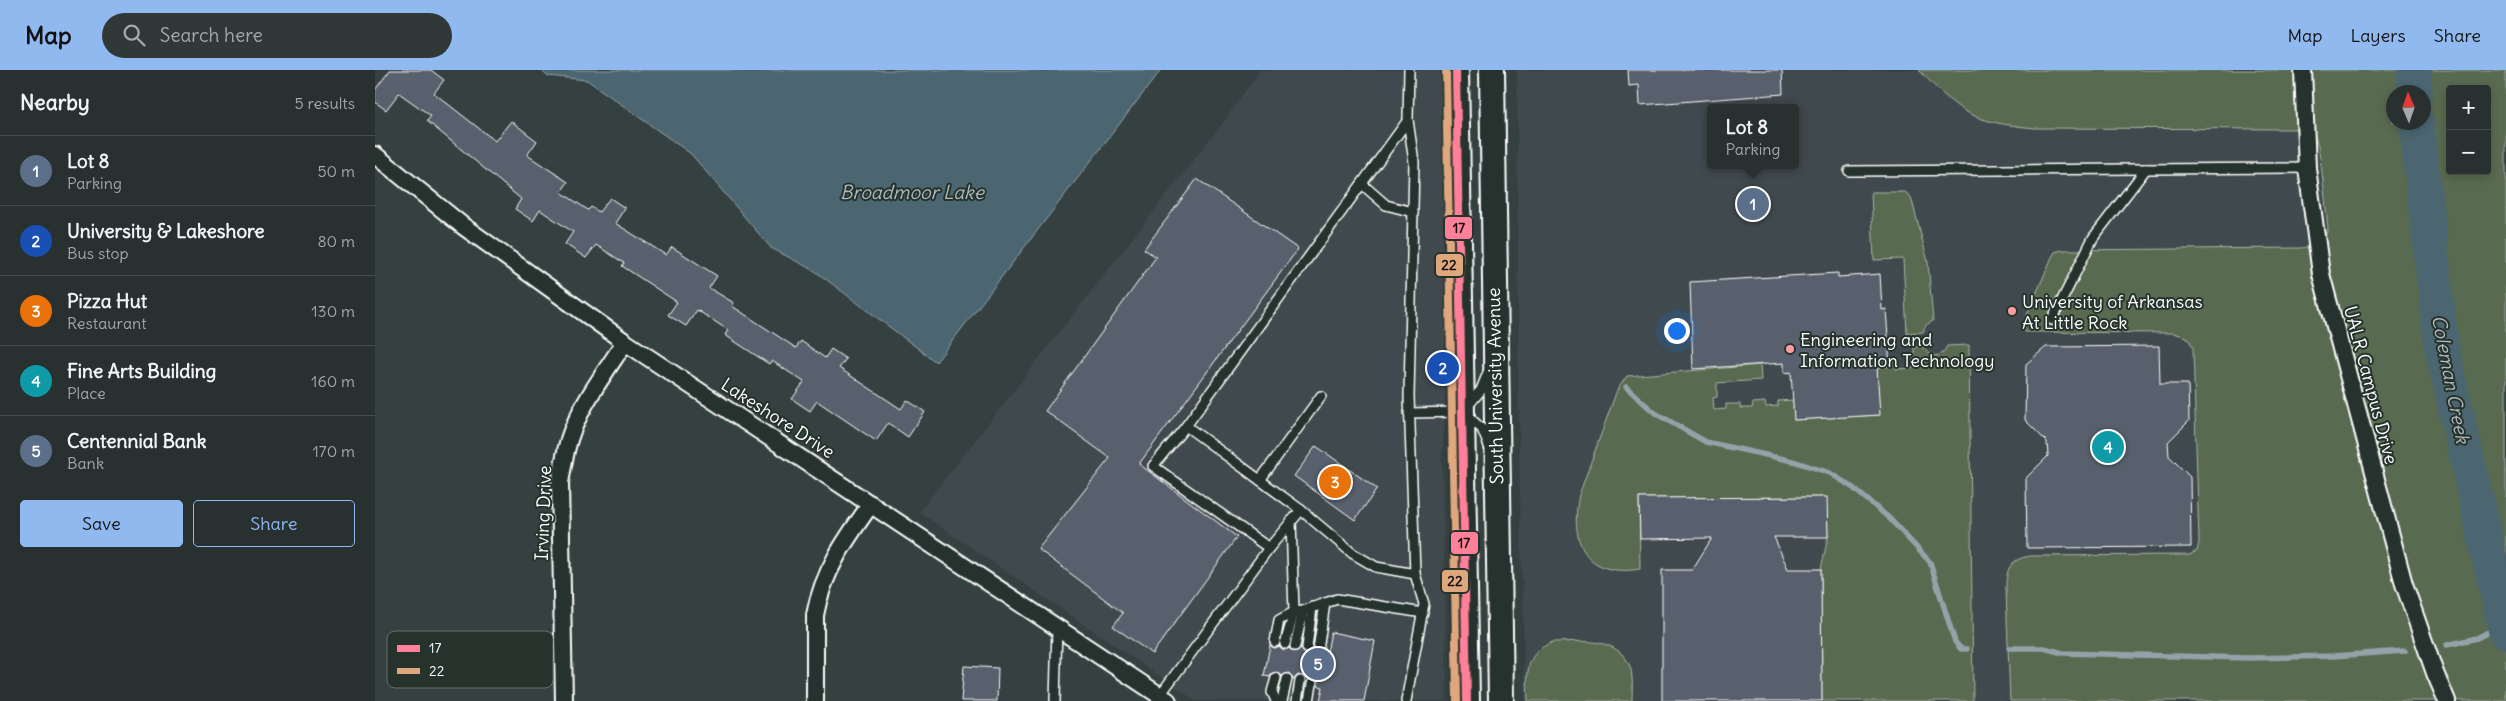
<!DOCTYPE html>
<html lang="en">
<head>
<meta charset="utf-8">
<style>
  :root { --surface:#283030; --page:#303838; --text:#f1f3f6; --muted:#a5a9ab; --line:#444b4c; --accent:#90b9f0 }
  body { margin:0; font-family:Delius,sans-serif; background:var(--page); color:var(--text) }
  .controls { position:absolute; right:15px; top:15px; display:grid; overflow:hidden; border-radius:5px; box-shadow:0 2px 8px #0003 }
  .controls button { width:45px; height:45px; display:grid; place-items:center; padding:0; border:0; border-bottom:1px solid var(--line); background:var(--surface); color:var(--text); font:25px sans-serif }
  .compass { position:absolute; left:2011px; top:15px; width:45px; height:45px; border-radius:50%; background:var(--surface); box-shadow:0 2px 8px #0003; rotate:358deg }
  .you { position:absolute; left:1301px; top:260px; width:18px; height:18px; margin:-12px; border:4px solid #fff; border-radius:50%; background:#1a73e8; box-shadow:0 0 0 8px #1a73e833 }
  .badge { display:grid; place-items:center; width:32px; height:32px; border-radius:50%; background:var(--accent); color:#fff; font-size:16px; font-weight:700 }
  .pin { position:absolute; translate:-50% -50%; border:2px solid #fff; box-shadow:0 1px 5px #0006 }
  .popup { position:absolute; left:1332px; top:34px; width:92px; height:65px; box-sizing:border-box; display:grid; place-content:center; border-radius:5px; background:var(--surface); filter:drop-shadow(0 1px 4px #0005); font-size:16px; white-space:nowrap; color:var(--muted) }
  .popup b { font-size:19px; color:var(--text) }
  .popup::after { content:''; position:absolute; left:50%; top:100%; margin-left:-10px; border:10px solid transparent; border-top-color:var(--surface) }
  .list { margin:0; padding:0; list-style:none }
  h2 { display:flex; justify-content:space-between; align-items:center; height:65px; margin:0; padding:0 20px; font-size:21px }
  h2 small { font-size:16px; font-weight:400; color:var(--muted) }
  .list li { display:grid; grid-template-columns:32px 1fr auto; gap:15px; align-items:center; box-sizing:border-box; height:70px; padding:0 20px; border-top:1px solid var(--line) }
  .list b { display:block; font-size:19px; white-space:nowrap }
  .list p { margin:0; font-size:16px; white-space:nowrap; color:var(--muted) }
  .list em { font-size:16px; font-style:normal; color:var(--muted) }
  .actions { display:flex; gap:10px; padding:15px 20px }
  .actions a { flex:1; padding:11px 0; border:1px solid var(--accent); border-radius:5px; text-align:center; font-size:18px; color:var(--accent) }
  .actions .main { background:var(--accent); color:#111 }
  .icon { flex:none; width:28px; height:28px; fill:none; stroke:currentColor; stroke-width:2; stroke-linecap:round; stroke-linejoin:round }
  .map { position:relative; flex:none; width:2131px; height:631px; overflow:hidden }
  header { display:flex; align-items:center; gap:30px; box-sizing:border-box; height:70px; padding:0 25px; background:var(--accent); color:#111 }
  header strong { font-size:24px }
  nav { display:flex; gap:28px; margin-inline-start:auto; font-size:18px }
  .search { width:350px; height:45px; background:var(--page); display:flex; align-items:center; gap:12px; box-sizing:border-box; padding:0 18px; border-radius:28px; color:var(--muted); font-size:19px }
  main { display:flex }
  aside { flex:1; background:var(--surface) }
  .map>svg:first-child { display:block }
  .built { fill:#404a4e; fill-rule:evenodd }
  .green { fill:#586b4f; stroke:#acb5a7; fill-rule:evenodd }
  .water { fill:#4c6671; stroke:#94a3aa }
  .lines { fill:none; stroke-linecap:round; stroke-linejoin:round }
  .stream { stroke:#94a3aa; stroke-width:5.5 }
  .river { stroke:#4c6671; stroke-width:35 }
  .building { fill:#59606d; stroke:#fff }
  .service-casing { stroke:#fff; stroke-width:12 }
  .minor-casing { stroke:#fff; stroke-width:20 }
  .secondary-casing { stroke:#fff; stroke-width:28 }
  .service { stroke:#26332d; stroke-width:9 }
  .minor { stroke:#26332d; stroke-width:16 }
  .secondary { stroke:#26332d; stroke-width:24 }
  .bus-1-casing { stroke:#26332d; stroke-width:11 }
  .bus-2-casing { stroke:#26332d; stroke-width:11 }
  .bus-1 { stroke:#ff8098; stroke-width:8 }
  .bus-2 { stroke:#dfa77e; stroke-width:8 }
  .poi-dot { fill:#ff9aa2; stroke:#26332d; stroke-width:2 }
  .labels { text-anchor:middle; dominant-baseline:central; stroke-width:4; stroke-linejoin:round; paint-order:stroke }
  .poi-label { font-size:18px; fill:#fff; stroke:#26332d; text-anchor:start }
  .street-label { font-size:18px; fill:#fff; stroke:#26332d }
  .water-label { font-size:19px; font-style:italic; fill:#aebabf; stroke:#26332d }
  .key { fill:#26332d; stroke:#67706c; stroke-width:1 }
  .key-label { font-size:14px; fill:#fff }
  .line-badge { stroke:#26332d; stroke-width:2 }
  .pale-badge-label { font-size:14px; text-anchor:middle; font-weight:bold; fill:#111 }
</style>
</head>
<body>
<header>
<strong>Map</strong>
<div class="search"><svg class="icon" aria-label="search" viewBox="0 0 24 24"><circle cx="10" cy="10" r="6"/><path d="M15 15l6 6"/></svg>Search here</div>
<nav><a>Map</a><a>Layers</a><a>Share</a></nav>
</header>
<main>
<aside>
<h2>Nearby<small>5 results</small></h2>
<ul class="list">
<li><span class="badge" style="background:#5c6f8a">1</span><div><b>Lot 8</b><p>Parking</p></div><em>50 m</em></li>
<li><span class="badge" style="background:#1a4fb4">2</span><div><b>University &amp; Lakeshore</b><p>Bus stop</p></div><em>80 m</em></li>
<li><span class="badge" style="background:#e8710a">3</span><div><b>Pizza Hut</b><p>Restaurant</p></div><em>130 m</em></li>
<li><span class="badge" style="background:#0f9aa8">4</span><div><b>Fine Arts Building</b><p>Place</p></div><em>160 m</em></li>
<li><span class="badge" style="background:#5c6f8a">5</span><div><b>Centennial Bank</b><p>Bank</p></div><em>170 m</em></li>
</ul>
<div class="actions"><a class="main">Save</a><a>Share</a></div>
</aside>
<div class="map">
<svg width="2131" height="631" viewBox="0 0 2131 631">
  <rect width="100%" height="100%" fill="#354040"/>
  <filter id="ink" filterUnits="userSpaceOnUse"><feTurbulence type="fractalNoise" baseFrequency=".02" numOctaves="2"/><feDisplacementMap in="SourceGraphic" scale="10" xChannelSelector="R" yChannelSelector="G"/><feConvolveMatrix kernelMatrix="1 2 1 2 8 2 1 2 1" color-interpolation-filters="sRGB"/></filter>
  <g filter="url(#ink)">
    <g class="built">
      <polygon points="885,0 1067,0 1071,306 1067,387 1072,631 821,631 544,442 849,51"/>
      <path d="M 1142,0 L 2131,0 L 2131,631 L 1150,631 L 1144,381 ZM 2075,19 L 2112,19 L 2112,101 L 2075,101 ZM 2018,22 L 2048,22 L 2048,52 L 2018,52 ZM 1336,38 L 1420,38 L 1420,95 L 1336,95 Z"/>
    </g>
    <g class="green">
      <path d="M 1544,0 L 2131,0 L 2131,631 L 1635,631 L 1631,519 C 1631,498 1635,489 1656,486 L 1814,485 L 1822,481 L 1824,472 L 1818,277 L 1812,267 L 1798,263 L 1650,262 L 1648,254 L 1677,187 L 1680,182 L 1687,180 L 1926,178 C 1941,176 1949,174 1953,158 C 1951,142 1946,75 1939,65 C 1934,59 1928,60 1921,59 L 1660,58 C 1597,52 1587,45 1544,0 ZM 2075,19 L 2112,19 L 2112,101 L 2075,101 ZM 2018,22 L 2048,22 L 2048,52 L 2018,52 Z"/>
      <polygon points="1496,122 1530,122 1536,127 1553,192 1558,251 1551,255 1548,262 1532,263 1528,189 1499,190"/>
      <path d="M 1594,275 L 1598,631 L 1447,631 L 1446,499 L 1453,467 L 1451,427 L 1264,428 L 1265,499 C 1211,508 1194,473 1204,425 L 1242,320 L 1252,306 L 1385,295 L 1386,310 L 1342,313 L 1342,327 L 1338,328 L 1339,340 L 1351,339 L 1351,334 L 1365,334 L 1365,338 L 1377,338 L 1378,333 L 1390,332 L 1391,337 L 1403,336 L 1403,331 L 1418,330 L 1419,350 L 1504,345 L 1502,297 L 1515,296 L 1515,292 L 1521,292 L 1521,299 L 1539,298 L 1539,277 L 1548,277 L 1553,283 L 1561,286 L 1568,283 L 1572,276 Z"/>
      <path d="M 1178,572 C 1204,572 1238,566 1253,592 C 1259,603 1257,619 1257,631 L 1153,631 C 1152,604 1149,583 1178,572 Z"/>
    </g>
    <polygon class="water" points="166,0 786,0 561,292 440,201 396,178 316,84 212,10 172,6"/>
    <g class="lines">
      <g class="stream">
        <polyline points="1251,317 1280,343 1331,372 1418,391 1455,403 1477,417 1514,448 1555,492 1580,572 1586,579 1592,579"/>
        <polyline points="2072,575 2102,568 2129,554"/>
        <polyline points="1634,578 1669,578 1688,583 1873,588 1958,586 2030,581"/>
      </g>
      <g class="river">
        <polyline points="2039,0 2040,22"/>
        <polyline points="2041,52 2067,278 2131,562"/>
      </g>
    </g>
    <g class="building">
      <polygon points="15,0 56,0 69,10 59,23 120,71 136,51 162,71 152,85 193,112 186,122 213,140 216,137 224,142 235,128 250,138 240,153 291,185 297,177 342,206 334,218 359,233 357,236 421,278 426,271 450,288 456,279 471,289 464,298 526,339 532,330 550,342 533,367 513,353 501,371 442,331 435,341 417,329 429,312 397,291 394,294 350,265 353,260 322,240 311,256 293,245 302,232 247,196 249,193 221,175 211,188 190,174 198,162 165,140 158,151 140,139 146,129 52,51 56,46 24,23 11,40 0,32 0,20"/>
      <polygon points="1253,0 1407,0 1408,24 1265,35 1264,15 1254,16"/>
      <polygon points="822,109 923,179 764,394 862,467 777,584 738,556 748,543 663,479 735,388 670,341 781,187 769,179"/>
      <polygon points="1463,203 1463,207 1505,204 1507,240 1511,239 1515,296 1502,297 1505,345 1419,350 1416,302 1409,303 1409,293 1318,299 1315,212"/>
      <polygon points="1784,276 1785,314 1813,314 1814,351 1793,372 1794,386 1815,407 1816,477 1652,478 1651,408 1673,386 1672,372 1650,350 1651,294 1671,277"/>
      <polygon points="941,376 1002,419 980,450 919,406"/>
      <polygon points="1452,427 1453,467 1399,467 1413,499 1446,499 1447,631 1287,631 1287,500 1317,500 1337,468 1265,469 1264,428"/>
      <polygon points="956,562 1000,571 989,631 945,631 948,617 943,616 943,611 939,608 931,612 929,606 923,605 918,610 914,603 907,606 902,602 897,603 895,607 889,606 895,575 899,578 904,576 909,580 914,578 919,582 926,578 929,583 937,582 940,585 945,586 949,581 952,582"/>
      <polygon points="589,596 623,598 622,631 586,631"/>
    </g>
    <g class="lines">
      <defs>
        <g id="service">
          <polyline points="1474,101 1932,98"/>
          <polyline points="987,114 1011,135 1038,142"/>
          <polyline points="1677,250 1718,168 1771,99"/>
          <polyline points="1091,338 1106,320 1114,300"/>
          <polyline points="1034,343 1088,342 1107,359 1114,376"/>
          <polyline points="811,356 778,396 894,478"/>
          <polyline points="885,410 946,326"/>
          <polyline points="926,440 977,483 1001,497 1040,504 1034,326 1039,92 1033,50"/>
          <polyline points="900,572 904,550 919,542 916,451"/>
          <polyline points="910,574 919,542 928,541 962,529 1048,543"/>
          <polyline points="920,576 928,541"/>
          <polyline points="932,578 937,537"/>
          <polyline points="943,580 950,533"/>
          <polyline points="901,608 897,622 901,631"/>
          <polyline points="785,625 894,478 926,440 811,356 1033,50 1034,0"/>
          <polyline points="680,631 682,557"/>
          <polyline points="907,631 912,609"/>
          <polyline points="922,631 925,611"/>
          <polyline points="934,631 937,614"/>
          <polyline points="1031,631 1049,534 1040,504"/>
        </g>
        <g id="minor">
          <polyline points="1928,0 1932,98 1946,204 2029,514 2060,603 2072,631"/>
          <polyline points="0,85 88,156 250,272 793,631"/>
          <path d="M 189,631 L 185,413 C 188,396 190,378 197,361 C 210,329 231,301 250,272"/>
          <path d="M 440,631 L 440,545 C 448,501 471,469 496,434"/>
        </g>
        <g id="secondary">
          <polyline points="1081,0 1092,631"/>
          <polyline points="1117,0 1126,631"/>
        </g>
      </defs>
      <use href="#service" class="service-casing"/>
      <use href="#minor" class="minor-casing"/>
      <use href="#secondary" class="secondary-casing"/>
      <use href="#service" class="service"/>
      <use href="#minor" class="minor"/>
      <use href="#secondary" class="secondary"/>
      <defs>
        <polyline id="bus-1" points="1081,0 1092,631"/>
        <polyline id="bus-2" points="1071,0 1082,631"/>
      </defs>
      <use href="#bus-1" class="bus-1-casing"/>
      <use href="#bus-2" class="bus-2-casing"/>
      <use href="#bus-1" class="bus-1"/>
      <use href="#bus-2" class="bus-2"/>
    </g>
  </g>
  <g class="poi-dot">
    <circle cx="1637" cy="241" r="5"/>
    <circle cx="1415" cy="279" r="5"/>
  </g>
  <g class="labels">
    <g class="poi-label">
      <text x="1647" y="231">University of Arkansas<tspan x="1647" dy="21">At Little Rock</tspan></text>
      <text x="1425" y="269">Engineering and<tspan x="1425" dy="21">Information Technology</tspan></text>
    </g>
    <g class="street-label">
      <text transform="translate(1996 315) rotate(75)">UALR Campus Drive</text>
      <text transform="translate(1120 316) rotate(-91)">South University Avenue</text>
      <text transform="translate(403 348) rotate(33)">Lakeshore Drive</text>
      <text transform="translate(168 443) rotate(-88)">Irving Drive</text>
    </g>
    <g class="water-label">
      <text x="537" y="122">Broadmoor Lake</text>
      <text transform="translate(2076 309) rotate(79)">Coleman Creek</text>
    </g>
  </g>
  <rect x="12" y="561" width="166" height="57" rx="8" class="key"/>
  <rect x="22" y="575" width="23" height="7" fill="#ff8098"/>
  <rect x="22" y="598" width="23" height="6" fill="#dfa77e"/>
  <g class="key-label">
    <text x="54" y="583">17</text>
    <text x="54" y="606">22</text>
  </g>
  <g class="line-badge">
    <rect x="1069" y="146" width="29" height="24" rx="5" fill="#ff8098"/>
    <rect x="1060" y="183" width="29" height="24" rx="5" fill="#dfa77e"/>
    <rect x="1075" y="461" width="29" height="24" rx="5" fill="#ff8098"/>
    <rect x="1066" y="499" width="28" height="24" rx="5" fill="#dfa77e"/>
  </g>
  <g class="pale-badge-label">
    <text x="1084" y="163">17</text>
    <text x="1074" y="200">22</text>
    <text x="1089" y="478">17</text>
    <text x="1080" y="516">22</text>
  </g>
</svg>
<div class="controls">
<button>+</button>
<button>−</button>
</div>
<svg class="compass" viewBox="-18 -18 36 36"><path d="M0-13l5 13h-10z" fill="#e53935"/><path d="M0 13l5-13h-10z" fill="#a5a9ab"/></svg>
<div class="you"></div>
<div class="pin badge" style="left:1378px;top:134px;background:#5c6f8a">1</div>
<div class="popup"><b>Lot 8</b>Parking</div>
<div class="pin badge" style="left:1068px;top:298px;background:#1a4fb4">2</div>
<div class="pin badge" style="left:960px;top:412px;background:#e8710a">3</div>
<div class="pin badge" style="left:1733px;top:377px;background:#0f9aa8">4</div>
<div class="pin badge" style="left:943px;top:594px;background:#5c6f8a">5</div>
</div>
</main>
</body>
</html>
